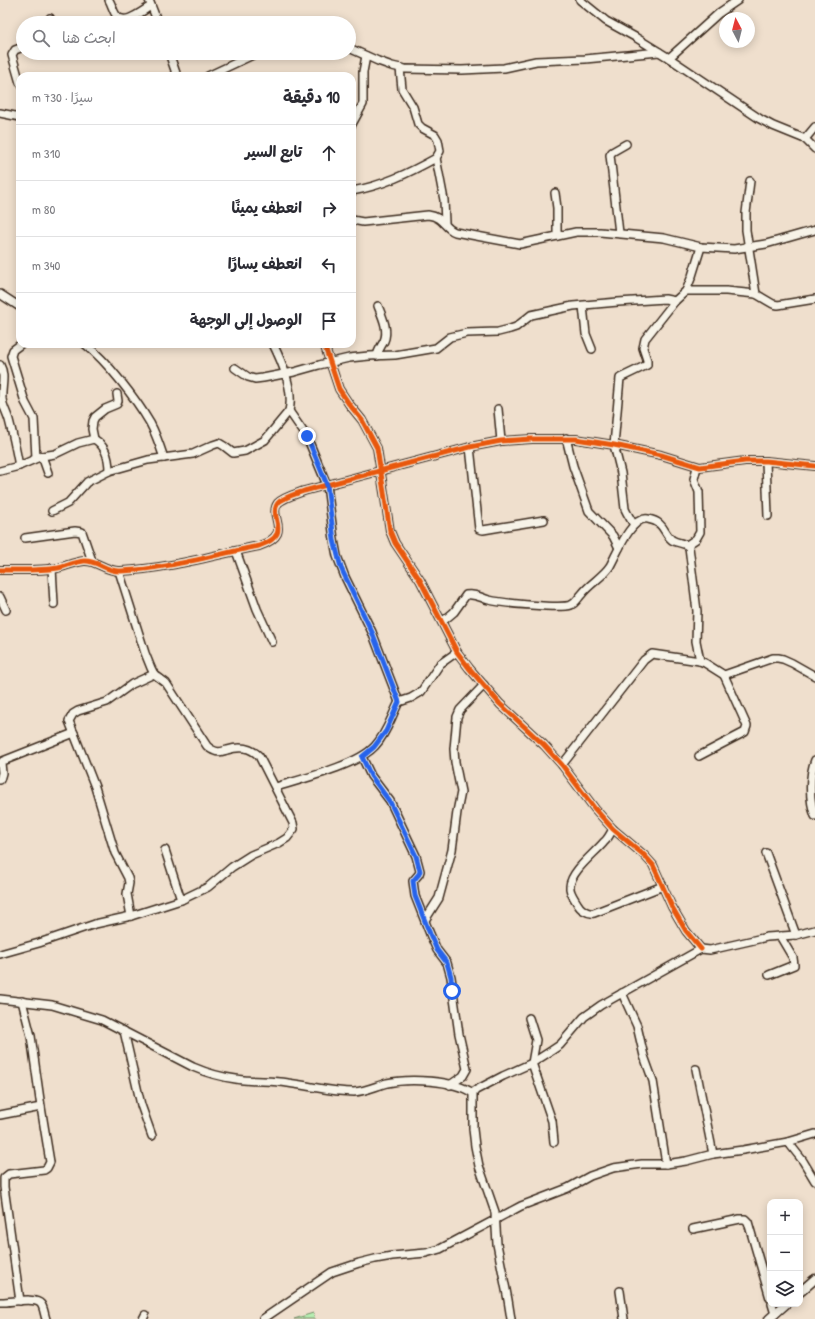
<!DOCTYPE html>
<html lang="ar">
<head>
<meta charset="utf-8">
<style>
  :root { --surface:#fff; --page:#f7f7f7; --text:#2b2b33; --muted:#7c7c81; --line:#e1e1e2 }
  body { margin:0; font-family:"Patrick Hand","Playpen Sans Arabic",sans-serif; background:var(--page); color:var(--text); direction:rtl }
  .controls { position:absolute; right:12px; bottom:12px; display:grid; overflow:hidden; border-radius:8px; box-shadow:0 2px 10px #0003 }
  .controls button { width:36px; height:36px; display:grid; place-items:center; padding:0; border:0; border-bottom:1px solid var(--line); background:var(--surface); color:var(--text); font:20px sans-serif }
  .compass { position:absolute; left:719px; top:12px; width:36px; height:36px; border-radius:50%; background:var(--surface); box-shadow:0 2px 10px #0003; rotate:353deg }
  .stop { position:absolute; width:12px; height:12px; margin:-9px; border:3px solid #2563eb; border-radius:50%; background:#fff }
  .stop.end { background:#2563eb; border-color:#fff; box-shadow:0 1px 4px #0008 }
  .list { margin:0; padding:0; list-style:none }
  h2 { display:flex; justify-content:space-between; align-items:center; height:52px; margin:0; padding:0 16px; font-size:17px }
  h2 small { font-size:13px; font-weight:400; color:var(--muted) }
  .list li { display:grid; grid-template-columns:26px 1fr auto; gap:12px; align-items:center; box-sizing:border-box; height:56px; padding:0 16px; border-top:1px solid var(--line) }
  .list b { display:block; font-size:15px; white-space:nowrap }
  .list em { font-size:13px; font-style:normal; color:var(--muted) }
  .icon { flex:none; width:22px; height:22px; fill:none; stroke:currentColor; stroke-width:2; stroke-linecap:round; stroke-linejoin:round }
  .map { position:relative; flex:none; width:815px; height:1319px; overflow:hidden; direction:ltr }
  .search { position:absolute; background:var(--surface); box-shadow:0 2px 10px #0003; left:16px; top:16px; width:340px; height:44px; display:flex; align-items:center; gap:10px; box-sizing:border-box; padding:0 14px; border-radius:22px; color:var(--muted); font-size:15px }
  .panel { position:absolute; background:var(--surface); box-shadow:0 2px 10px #0003; left:16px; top:72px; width:340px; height:276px; border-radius:12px; direction:rtl }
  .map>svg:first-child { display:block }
  .green { fill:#b6eeb1; stroke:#788c68 }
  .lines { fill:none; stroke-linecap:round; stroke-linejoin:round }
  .minor-casing { stroke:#3b2a1e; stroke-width:10 }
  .major-casing { stroke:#3b2a1e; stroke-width:11 }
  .minor { stroke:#f7f3e8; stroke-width:7 }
  .major { stroke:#f7f3e8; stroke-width:8 }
  .cycleway-casing { stroke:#f7f3e8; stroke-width:8 }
  .cycleway { stroke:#e8590c; stroke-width:5 }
  .route { stroke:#2563eb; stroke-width:5 }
</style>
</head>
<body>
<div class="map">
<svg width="815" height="1319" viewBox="0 0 815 1319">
  <rect width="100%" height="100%" fill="#efdfcd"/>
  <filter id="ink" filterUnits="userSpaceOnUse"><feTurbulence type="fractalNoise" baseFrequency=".025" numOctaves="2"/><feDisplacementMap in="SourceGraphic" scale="8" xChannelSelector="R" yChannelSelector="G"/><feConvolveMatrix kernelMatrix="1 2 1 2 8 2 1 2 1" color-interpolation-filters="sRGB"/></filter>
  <g filter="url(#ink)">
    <polygon class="green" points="313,1313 315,1319 294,1319"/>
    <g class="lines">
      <defs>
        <g id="minor">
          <path d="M 109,0 C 112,5 113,11 116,15 C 124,27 142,11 151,6"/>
          <polyline points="149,0 158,23"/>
          <polyline points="580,0 606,21 635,37 669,58 760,119 773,126 805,139 815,149"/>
          <polyline points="50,18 51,23"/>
          <polyline points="349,48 378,61 392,66 405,69 462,70 504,68 536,61 585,59 659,52"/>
          <polyline points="169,53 177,76"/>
          <polyline points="669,58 719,13 738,0"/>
          <polyline points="400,68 402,89 413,107 418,124 422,128 435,135 438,140 440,151 436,158 444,200 445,223"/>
          <polyline points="208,76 257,53"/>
          <polyline points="20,83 12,55 15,50 23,47"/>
          <polyline points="0,113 20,117"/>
          <polyline points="352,124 363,104 363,72 366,56"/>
          <polyline points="805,139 815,127"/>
          <polyline points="750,181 746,213 746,230 756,294"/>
          <path d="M 352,191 C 382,186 409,173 436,158"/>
          <polyline points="555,193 557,208 557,236"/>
          <path d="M 352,220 L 363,222 L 428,215 C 444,217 443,227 455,232 L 520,244 L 576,232 L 600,232 L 664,238 L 701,247 L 734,249 L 766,244 L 815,230"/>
          <polyline points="619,233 610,155 612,152 626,144"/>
          <polyline points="686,291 726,291 756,294 773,304 778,305 815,299"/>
          <polyline points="0,294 20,307"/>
          <polyline points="583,306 586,334 592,349"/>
          <polyline points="21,344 13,350 11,356 25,402 34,419 36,458"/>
          <path d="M 85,344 C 107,361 136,399 150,423 C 156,434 160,446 164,458"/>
          <polyline points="324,344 339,389 349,404 362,420 377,448 390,531 395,543 420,580 457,652 469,668 500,704 544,745 562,765 595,809 613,829 644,855 653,865 672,907 686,931 701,949"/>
          <path d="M 377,356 C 378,350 381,347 384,341 C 389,330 382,316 378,306"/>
          <path d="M 0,365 C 6,376 1,387 2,399 C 3,407 7,413 9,420 C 13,435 16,450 19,466"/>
          <polyline points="235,368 248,377 255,379 263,378 294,372 319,365 349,358 369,356 395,355 436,348 450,337 467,333 498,332 510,329 516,327 531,315 573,306 618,302 665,299 675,301"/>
          <polyline points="498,409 501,441"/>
          <polyline points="289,411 307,437 327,485 334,540 337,556 345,577 372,632 399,702"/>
          <polyline points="566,438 573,466 589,511 613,536 619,548"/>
          <polyline points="94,439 92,429 93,421 95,417 105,409 117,404 118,401 117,394"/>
          <polyline points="470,447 479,529 483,530 544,520"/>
          <polyline points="42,456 48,473"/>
          <polyline points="766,461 768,516"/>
          <path d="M 0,471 L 19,466 L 42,456 L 55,454 L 78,443 L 94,439 C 106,446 109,458 109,471"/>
          <path d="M 52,511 L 68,503 L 87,482 L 109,471 L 148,460 L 193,454 L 213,445 L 219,443 L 224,446 L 233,453 L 245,451 L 265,440 L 289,411 C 294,391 282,362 273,344"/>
          <polyline points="634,525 627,513 625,509 621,473 614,445 620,378 647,365 647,360 643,348 645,339 675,301 686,291 692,276 701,247"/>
          <polyline points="25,538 75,531 82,532 92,561"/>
          <polyline points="687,545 696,539 700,532 699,492 694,479 697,467"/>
          <polyline points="236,551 257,609 272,642"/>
          <polyline points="52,568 54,604"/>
          <path d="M 0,570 C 19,570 39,571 58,568 C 66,566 75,562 84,561 C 98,560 105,572 121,571 C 168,569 213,555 259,546 C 295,533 267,518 278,503 C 284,497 296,494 304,491 L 470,447 L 501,441 L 532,439 L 576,439 L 614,445 L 661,455 L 700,467 L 745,461 L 766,461 L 815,466"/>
          <polyline points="0,597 6,610"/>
          <path d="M 442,622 L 454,612 L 466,595 C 475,593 481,598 489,600 C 502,603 561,609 571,605 C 576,603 578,598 582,594 C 589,584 603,577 610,566 C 617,554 631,516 648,519 C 665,522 663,533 672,540 C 678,544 684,542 689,547 L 697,611 L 696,641 L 700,661"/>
          <polyline points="699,756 745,732 747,726 724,675"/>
          <polyline points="362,757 371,776 390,801 416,856 420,871 419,874 413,881 415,896 430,934 437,950 447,963 451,977 459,1034 467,1069 463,1076 450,1085"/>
          <path d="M 815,760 C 809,775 809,801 815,816"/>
          <polyline points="562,765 644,660 652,654 700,661 705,663 724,675 773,658 778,658 783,659 792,663 815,676"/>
          <polyline points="0,780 2,773 1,763 3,761 74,733"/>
          <path d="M 276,787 C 302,779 358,765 375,746 C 387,733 391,717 399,702 L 411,698 L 421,692 L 440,664 L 457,652"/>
          <path d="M 613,829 C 610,834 608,839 604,842 C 595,853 571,871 570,886 C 569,892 574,898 577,903 C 580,909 587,914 594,913 L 663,886"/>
          <polyline points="165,850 181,900"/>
          <polyline points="766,853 796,935"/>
          <polyline points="131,916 127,894 129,883 128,878 115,853 95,787 69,721 73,714 78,711 107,702 132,684 154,674"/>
          <polyline points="425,920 439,898 452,850 457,812 461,792 455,762 454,749 457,717 460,710 484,685"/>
          <path d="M 0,954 L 39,943 L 95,924 L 131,916 L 181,900 L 208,887 L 232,867 L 251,855 L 279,843 L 287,838 L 294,829 L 293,823 L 259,756 C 250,747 240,746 227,750 C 223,751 219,753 215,751 C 211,750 209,748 207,746 L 166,683 L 154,674 L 151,668 L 145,653 L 119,571"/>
          <polyline points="769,975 794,965 793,958 780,936"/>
          <polyline points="622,993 637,1026 644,1056 653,1081 666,1164"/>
          <path d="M 0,999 L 52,1005 L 102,1020 L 193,1067 C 207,1073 221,1077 236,1079 C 254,1082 271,1080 288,1083 C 311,1086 331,1092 354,1092 C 366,1091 376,1086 387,1083 C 409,1078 453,1080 473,1093"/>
          <polyline points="529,1018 536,1040 532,1063 552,1121 554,1142"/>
          <polyline points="124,1031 141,1105 152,1136"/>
          <polyline points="696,1069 713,1154"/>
          <polyline points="0,1115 41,1107"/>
          <polyline points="788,1142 803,1161 815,1181"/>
          <polyline points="693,1229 740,1219 745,1219 748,1222 770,1298"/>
          <polyline points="620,1291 624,1319"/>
          <polyline points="20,1301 4,1187 4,1178 9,1174 44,1170 47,1168 50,1162 41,1107 31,1036 22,1001"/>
          <path d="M 0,1302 C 9,1303 35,1296 41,1304 C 44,1308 44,1314 46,1319"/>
          <polyline points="772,1304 775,1314"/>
          <polyline points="143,1319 145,1315"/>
          <polyline points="263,1319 332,1272 359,1263 375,1259 392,1256 426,1253 440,1249 521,1206 568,1188 590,1176 613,1168 642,1164 666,1164 686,1161 713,1154 743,1150 788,1142 815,1134"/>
          <polyline points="511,1319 508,1300 497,1244 495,1212 479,1166 475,1146 473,1129 473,1093 476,1090 503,1076 532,1063 551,1051 560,1045 584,1017 601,1005 701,949 710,950 767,937 796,935 815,930"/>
        </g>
        <g id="major">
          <polyline points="800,1292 815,1279"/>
          <polyline points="769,1319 786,1304"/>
        </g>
      </defs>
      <use href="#minor" class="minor-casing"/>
      <use href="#major" class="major-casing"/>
      <use href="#minor" class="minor"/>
      <use href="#major" class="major"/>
      <defs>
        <g id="cycleway">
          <polyline points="324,344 339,389 349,404 362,420 377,448 390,531 395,543 420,580 457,652 469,668 500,704 544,745 562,765 595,809 613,829 644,855 653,865 672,907 686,931 701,949"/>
          <path d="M 0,570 C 19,570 39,571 58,568 C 66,566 75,562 84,561 C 98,560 105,572 121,571 C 168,569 213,555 259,546 C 295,533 267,518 278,503 C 284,497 296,494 304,491 L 470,447 L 501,441 L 532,439 L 576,439 L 614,445 L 661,455 L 700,467 L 745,461 L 766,461 L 815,466"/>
        </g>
      </defs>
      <use href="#cycleway" class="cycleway-casing"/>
      <use href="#cycleway" class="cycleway"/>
    </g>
  </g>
  <g class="lines" filter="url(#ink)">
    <polyline class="route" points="307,436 327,485 334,540 341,568 372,632 399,702 386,731 374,747 362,757 371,776 390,802 416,856 420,871 419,874 413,881 415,896 430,934 437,950 447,963 451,977 452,991"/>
  </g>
</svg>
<div class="controls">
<button>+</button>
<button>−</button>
<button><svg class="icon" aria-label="layers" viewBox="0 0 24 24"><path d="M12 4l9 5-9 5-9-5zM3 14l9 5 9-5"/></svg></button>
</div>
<svg class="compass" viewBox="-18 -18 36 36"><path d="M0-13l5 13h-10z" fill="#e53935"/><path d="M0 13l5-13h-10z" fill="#7c7c81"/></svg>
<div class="stop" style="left:452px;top:991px"></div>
<div class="stop end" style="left:307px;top:436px"></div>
<div class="search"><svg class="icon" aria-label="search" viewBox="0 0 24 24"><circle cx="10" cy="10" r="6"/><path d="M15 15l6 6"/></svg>ابحث هنا</div>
<section class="panel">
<h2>10 دقيقة<small>سيرًا · 730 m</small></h2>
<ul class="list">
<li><svg class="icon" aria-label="ahead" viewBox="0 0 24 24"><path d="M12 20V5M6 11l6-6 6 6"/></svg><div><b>تابع السير</b></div><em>310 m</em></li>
<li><svg class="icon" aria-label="right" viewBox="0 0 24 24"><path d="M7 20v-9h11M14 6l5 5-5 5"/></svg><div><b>انعطف يمينًا</b></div><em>80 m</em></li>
<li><svg class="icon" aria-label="left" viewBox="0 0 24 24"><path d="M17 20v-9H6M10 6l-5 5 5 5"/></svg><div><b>انعطف يسارًا</b></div><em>340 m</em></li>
<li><svg class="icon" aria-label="arrive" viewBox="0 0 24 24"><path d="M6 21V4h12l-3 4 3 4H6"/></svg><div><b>الوصول إلى الوجهة</b></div></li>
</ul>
</section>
</div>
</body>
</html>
